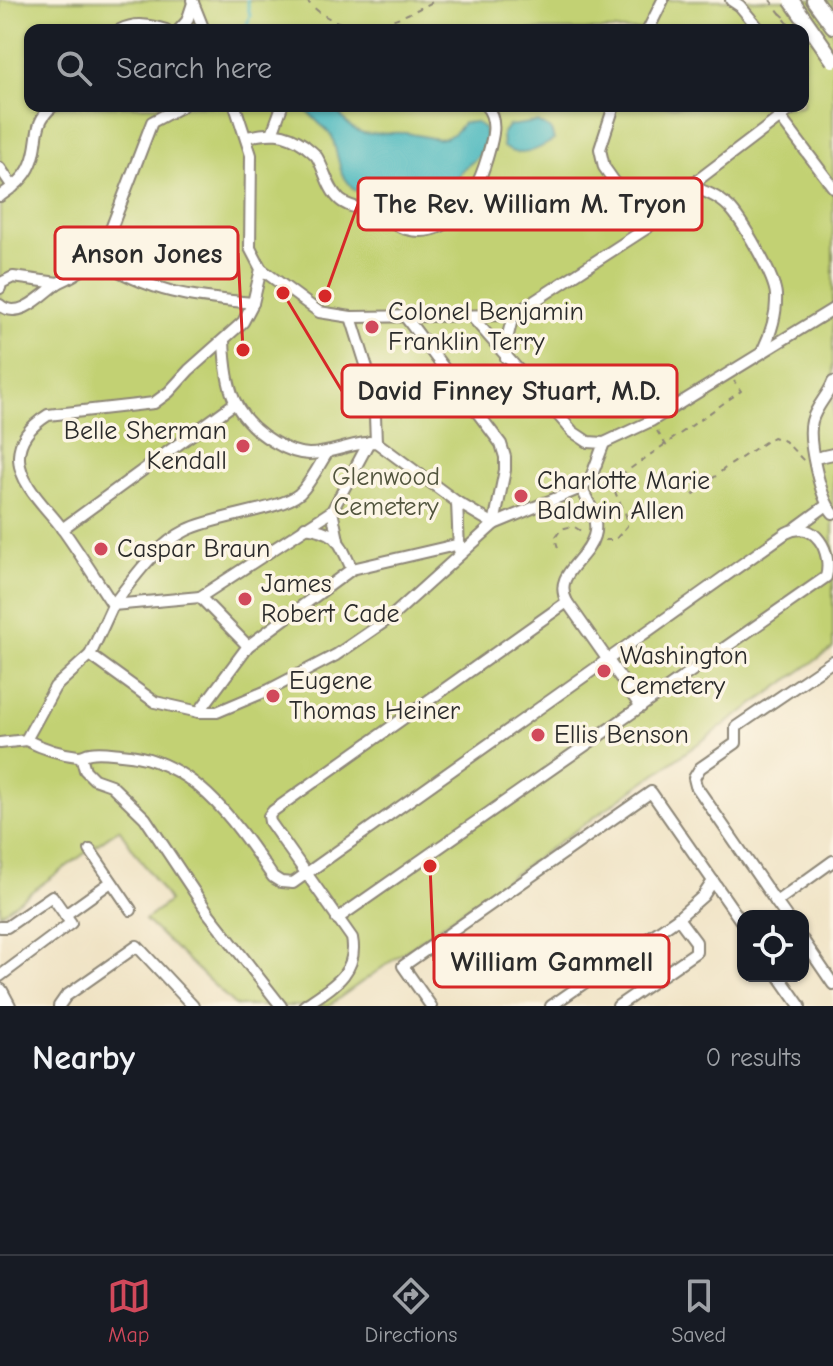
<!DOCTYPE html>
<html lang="en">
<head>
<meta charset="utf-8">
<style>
  :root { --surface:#171b24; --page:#20242c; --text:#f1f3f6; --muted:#9ea1a6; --line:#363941; --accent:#d1495b }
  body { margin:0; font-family:"Comic Neue",sans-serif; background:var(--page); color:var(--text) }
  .controls { position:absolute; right:24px; bottom:24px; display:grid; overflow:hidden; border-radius:16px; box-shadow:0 2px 6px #0004 }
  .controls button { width:72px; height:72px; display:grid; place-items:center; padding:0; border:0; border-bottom:2px solid var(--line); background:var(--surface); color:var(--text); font:40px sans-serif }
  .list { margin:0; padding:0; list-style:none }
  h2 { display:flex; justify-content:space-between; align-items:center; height:104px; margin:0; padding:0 32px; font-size:34px }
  h2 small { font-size:26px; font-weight:400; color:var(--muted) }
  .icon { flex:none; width:44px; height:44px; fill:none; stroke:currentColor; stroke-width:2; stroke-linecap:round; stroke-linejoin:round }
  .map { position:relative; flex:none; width:833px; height:1006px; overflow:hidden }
  .search { position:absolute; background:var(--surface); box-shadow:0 2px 6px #0004; left:24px; right:24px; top:24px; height:88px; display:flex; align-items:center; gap:20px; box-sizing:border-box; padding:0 28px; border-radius:16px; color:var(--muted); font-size:30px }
  .sheet { height:248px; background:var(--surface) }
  nav { display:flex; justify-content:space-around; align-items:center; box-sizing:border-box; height:112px; border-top:2px solid var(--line); background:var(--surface); font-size:22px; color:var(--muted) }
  nav a { display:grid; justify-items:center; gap:4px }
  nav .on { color:var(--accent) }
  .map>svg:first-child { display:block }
  .green { fill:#c2d173; stroke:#767e4f; stroke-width:2; fill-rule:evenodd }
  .water { fill:#48b8be; stroke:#3a7274; stroke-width:2 }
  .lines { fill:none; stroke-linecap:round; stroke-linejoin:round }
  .stream { stroke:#48b8be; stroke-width:3 }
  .minor-casing { stroke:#8d8677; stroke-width:14 }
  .major-casing { stroke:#8d8677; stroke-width:18 }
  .path { stroke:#8d8677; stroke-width:2; stroke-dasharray:6 6; stroke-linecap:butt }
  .minor { stroke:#fff; stroke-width:10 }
  .major { stroke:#fff; stroke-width:14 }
  .major-bridge-casing { stroke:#8d8677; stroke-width:18; stroke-linecap:butt }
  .major-bridge { stroke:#fff; stroke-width:14 }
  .poi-dot { fill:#d1495b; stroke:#fcf5e5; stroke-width:3 }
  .labels { text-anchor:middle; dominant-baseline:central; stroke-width:7; stroke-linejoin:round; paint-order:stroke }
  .poi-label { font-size:26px; fill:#2b2b2b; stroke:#fcf5e5; text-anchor:start }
  .park-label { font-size:26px; fill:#51543d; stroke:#fcf5e5 }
  .leader { fill:none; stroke:#d62828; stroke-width:3 }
  .callout-dot { fill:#d62828; stroke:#fcf5e5; stroke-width:3 }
  .callout { fill:#fcf5e5; stroke:#d62828; stroke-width:3 }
  .callout-label { font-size:28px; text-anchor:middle; font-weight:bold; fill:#2b2b2b }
</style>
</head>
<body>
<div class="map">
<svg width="833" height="1006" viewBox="0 0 833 1006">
  <rect width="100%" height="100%" fill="#fcf5e5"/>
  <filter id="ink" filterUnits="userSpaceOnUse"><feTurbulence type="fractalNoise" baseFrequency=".0125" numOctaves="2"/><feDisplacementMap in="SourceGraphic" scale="16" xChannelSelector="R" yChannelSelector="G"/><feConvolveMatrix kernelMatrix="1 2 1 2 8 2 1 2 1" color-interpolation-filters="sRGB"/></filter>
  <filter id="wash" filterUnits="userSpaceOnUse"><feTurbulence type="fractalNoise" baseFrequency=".006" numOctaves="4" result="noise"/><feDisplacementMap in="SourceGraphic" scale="32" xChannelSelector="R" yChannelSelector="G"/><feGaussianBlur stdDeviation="1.8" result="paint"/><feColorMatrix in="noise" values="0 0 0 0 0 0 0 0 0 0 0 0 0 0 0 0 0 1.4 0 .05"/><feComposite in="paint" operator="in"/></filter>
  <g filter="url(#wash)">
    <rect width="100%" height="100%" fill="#efe2c3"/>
    <path class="green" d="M 0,0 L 833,0 L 833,648 L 328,1006 L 236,1006 L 145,920 L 169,901 L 119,829 L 0,914 ZM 30,30 L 803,30 L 803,106 L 30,106 Z"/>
    <g class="water">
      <path d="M 302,106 L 335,106 C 357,146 373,130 406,133 C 432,136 444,149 463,123 L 475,122 L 484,128 L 486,138 L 479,156 L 461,171 L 449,199 L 435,212 L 411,215 L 383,198 L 354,190 L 342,174 L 332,136 Z"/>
      <path d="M 537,122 L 551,130 L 554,140 C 535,151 521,159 503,147 L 502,134 L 508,126 Z"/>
    </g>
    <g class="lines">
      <polyline class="stream" points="245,30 250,16 247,0"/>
    </g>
  </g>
  <g filter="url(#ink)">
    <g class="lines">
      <defs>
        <g id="minor">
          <polyline points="192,0 204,30"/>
          <polyline points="731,0 740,6 760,30"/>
          <path d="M 120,30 C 135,22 150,25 166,30"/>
          <polyline points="179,30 187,21 193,3"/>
          <polyline points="648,30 663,0"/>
          <polyline points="614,106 600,149 604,167 647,228"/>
          <polyline points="780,117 833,187"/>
          <polyline points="273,131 282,106"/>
          <path d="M 247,137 C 270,132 284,131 304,145 C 308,149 314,152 317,157 C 325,171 328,189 340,200 C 349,208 368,210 380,214 C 389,218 396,227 406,229 C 451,241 476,195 487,158 C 492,141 499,121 486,106"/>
          <polyline points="0,168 13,187"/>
          <path d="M 690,186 C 704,191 718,196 729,207 C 742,220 775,277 776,295 C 777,314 771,333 763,350"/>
          <path d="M 0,196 C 13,187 25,179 31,164 C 41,141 31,124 53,106"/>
          <path d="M 97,259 C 153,293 188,297 253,303"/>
          <polyline points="261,269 319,312 351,317 513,315 647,228 690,186 795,106"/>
          <path d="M 58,283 C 80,273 94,263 106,242 L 152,122 L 182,106"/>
          <path d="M 0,288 L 1,283 L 13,277 L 58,283 C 42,295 19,321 0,305"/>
          <polyline points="351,317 374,390 376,442"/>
          <path d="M 224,341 C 226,387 232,417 274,442 C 284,448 296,454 309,454 C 332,454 353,442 376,442 L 457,502 L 494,524 L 581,488 L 590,480 L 604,443 L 588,442 L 573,432 L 472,317"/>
          <polyline points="506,358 507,339 513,315"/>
          <path d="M 833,382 C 828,396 816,406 812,421 C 807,440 820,498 833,513"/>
          <polyline points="604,443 651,421 833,309"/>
          <polyline points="815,458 833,454"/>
          <polyline points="457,502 459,550"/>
          <polyline points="332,511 338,540"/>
          <path d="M 305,527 C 339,532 338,540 352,569"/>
          <polyline points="797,527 827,505"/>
          <polyline points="62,529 235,403"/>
          <polyline points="200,597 332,511 369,442"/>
          <path d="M 567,602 C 552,574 587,561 594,536 C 599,520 589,502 581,488"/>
          <path d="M 113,605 C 133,579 156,545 187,530 C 214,516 280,510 299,494 C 310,484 319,465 327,453"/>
          <polyline points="113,605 200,597 248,646"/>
          <polyline points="90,655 155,702 199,712 217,712 269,690 336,655 390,618 494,524 505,470 505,457 501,444 404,315"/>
          <polyline points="199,712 248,646 352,569 460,544"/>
          <path d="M 26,740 C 42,748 60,754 78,756 C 85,756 84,754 90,753 C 100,751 111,753 121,754 C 194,759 235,822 273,877 L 281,882 L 293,883 L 786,533 C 815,518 833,553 826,577 L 337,919"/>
          <path d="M 0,743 L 26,740 L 55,687 L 90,655 L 113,605 C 96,579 79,552 61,527 C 47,508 20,485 19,459 C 18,439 32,425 48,415 L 154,403 L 169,392 L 189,370 L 243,322 L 253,303 L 261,269 L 250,248 L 251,155 L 235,106"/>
          <polyline points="81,756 85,770 94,779 111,785 145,818 209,914 281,1006"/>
          <polyline points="90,850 131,910"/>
          <polyline points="776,902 696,786 694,778 700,768 736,743 736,727 833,661"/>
          <polyline points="65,915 111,882"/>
          <polyline points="786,916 776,902 833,861"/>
          <polyline points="678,918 703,896 713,881"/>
          <polyline points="0,927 7,927 52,896 71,923 0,976"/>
          <polyline points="803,940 833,984"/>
          <polyline points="779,976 800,1006"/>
          <polyline points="59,1006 66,996 137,946 193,1006"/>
          <path d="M 304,1006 C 330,988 359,974 352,938 L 270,822 L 269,816 L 273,811 L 567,602 L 641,707"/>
          <polyline points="431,1006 403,966 651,792 743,924"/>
          <polyline points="551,1006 678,918 696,942 696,952 618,1006"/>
        </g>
        <g id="major">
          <polyline points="814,0 833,26"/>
          <polyline points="0,991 8,1006"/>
        </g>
      </defs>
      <use href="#minor" class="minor-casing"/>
      <use href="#major" class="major-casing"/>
      <g class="path">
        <path d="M 306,0 C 348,45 392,22 437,0"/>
        <polyline points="770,0 793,30"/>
        <polyline points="780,13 788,20"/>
        <polyline points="657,431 669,450"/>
        <polyline points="693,495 724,469 773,437 785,441 804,461"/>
        <path d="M 605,540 L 615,540 L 627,526 C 629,506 607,494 617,478 L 741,391 L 734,381"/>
        <polyline points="558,548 555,538 561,529 573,526 584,533"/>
      </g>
      <use href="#minor" class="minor"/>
      <use href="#major" class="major"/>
      <defs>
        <polyline id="major-bridge" points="791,0 833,60"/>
      </defs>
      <use href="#major-bridge" class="major-bridge-casing"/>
      <use href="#major-bridge" class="major-bridge"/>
    </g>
  </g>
  <g class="poi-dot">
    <circle cx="372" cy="327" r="8"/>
    <circle cx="243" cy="446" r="8"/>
    <circle cx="521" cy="496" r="8"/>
    <circle cx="101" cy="549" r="8"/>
    <circle cx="245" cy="599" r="8"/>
    <circle cx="604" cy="671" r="8"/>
    <circle cx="273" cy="696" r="8"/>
    <circle cx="538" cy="735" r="8"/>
  </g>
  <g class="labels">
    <g class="poi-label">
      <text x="388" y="312">Colonel Benjamin<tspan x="388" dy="30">Franklin Terry</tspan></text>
      <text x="227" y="431" text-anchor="end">Belle Sherman<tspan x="227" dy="30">Kendall</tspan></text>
      <text x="537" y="481">Charlotte Marie<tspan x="537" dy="30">Baldwin Allen</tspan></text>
      <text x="117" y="549">Caspar Braun</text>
      <text x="261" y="584">James<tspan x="261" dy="30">Robert Cade</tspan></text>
      <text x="620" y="656">Washington<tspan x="620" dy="30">Cemetery</tspan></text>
      <text x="289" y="681">Eugene<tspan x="289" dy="30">Thomas Heiner</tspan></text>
      <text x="554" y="735">Ellis Benson</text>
    </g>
    <g class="park-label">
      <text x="386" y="477">Glenwood<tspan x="386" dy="30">Cemetery</tspan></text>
    </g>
  </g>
  <path class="leader" d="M325 296L358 204M243 350L238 253M283 293L342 391M430 866L434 961"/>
  <g class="callout-dot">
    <circle cx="325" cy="296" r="8"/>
    <circle cx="243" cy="350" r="8"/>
    <circle cx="283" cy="293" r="8"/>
    <circle cx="430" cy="866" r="8"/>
  </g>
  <g class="callout">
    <rect x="358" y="178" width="344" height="52" rx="8"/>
    <rect x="55" y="227" width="183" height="52" rx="8"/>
    <rect x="342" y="365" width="335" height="52" rx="8"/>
    <rect x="434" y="935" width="235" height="52" rx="8"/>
  </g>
  <g class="callout-label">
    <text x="530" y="213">The Rev. William M. Tryon</text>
    <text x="147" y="263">Anson Jones</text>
    <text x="509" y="400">David Finney Stuart, M.D.</text>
    <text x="552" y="971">William Gammell</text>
  </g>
</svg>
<div class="controls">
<button><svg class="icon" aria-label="locate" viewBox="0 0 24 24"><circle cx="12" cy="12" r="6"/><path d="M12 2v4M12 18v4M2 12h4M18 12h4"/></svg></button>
</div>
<div class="search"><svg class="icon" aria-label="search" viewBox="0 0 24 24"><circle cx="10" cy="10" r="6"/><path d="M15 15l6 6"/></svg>Search here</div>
</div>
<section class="sheet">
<h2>Nearby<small>0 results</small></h2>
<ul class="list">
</ul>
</section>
<nav>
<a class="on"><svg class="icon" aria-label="map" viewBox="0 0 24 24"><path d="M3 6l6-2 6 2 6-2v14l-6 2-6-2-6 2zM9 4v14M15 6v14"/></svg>Map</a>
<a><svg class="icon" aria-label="directions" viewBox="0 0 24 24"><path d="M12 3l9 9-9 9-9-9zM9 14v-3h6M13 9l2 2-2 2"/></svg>Directions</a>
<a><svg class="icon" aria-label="saved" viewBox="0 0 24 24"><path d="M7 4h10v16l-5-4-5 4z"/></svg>Saved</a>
</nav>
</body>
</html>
